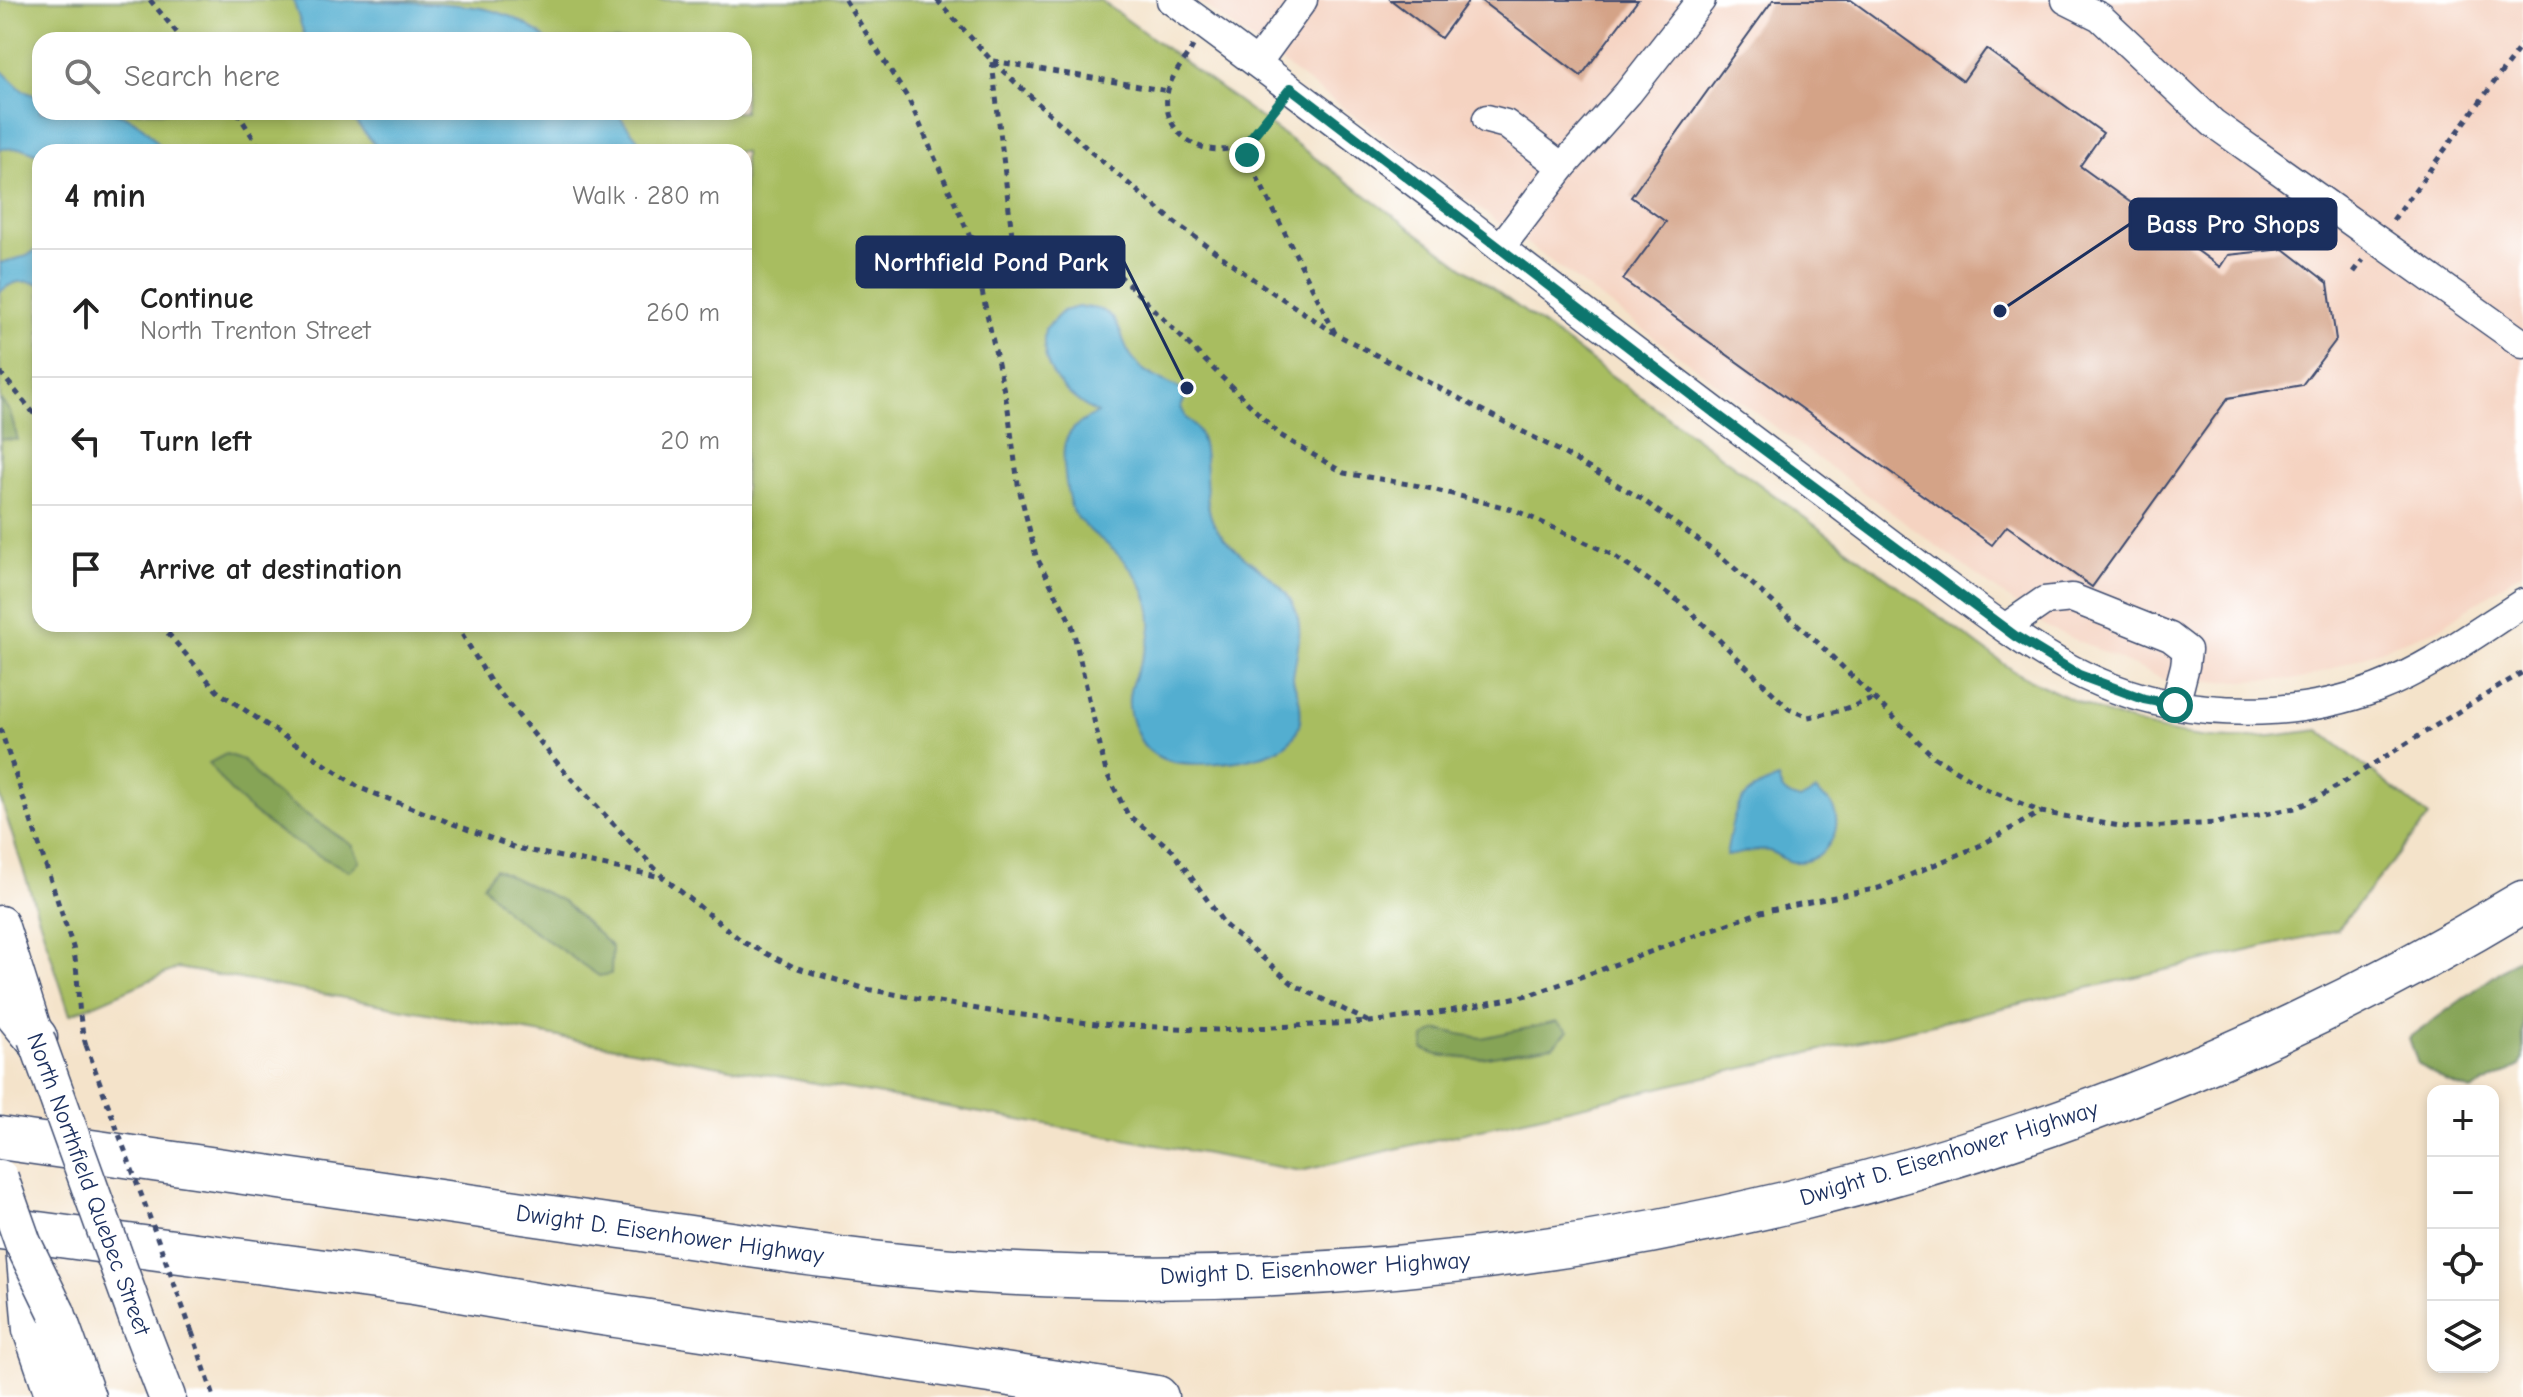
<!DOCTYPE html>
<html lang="en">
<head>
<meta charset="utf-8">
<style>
  :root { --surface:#fff; --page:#f6f6f6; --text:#222; --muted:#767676; --line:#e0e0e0 }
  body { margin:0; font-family:"Comic Neue",sans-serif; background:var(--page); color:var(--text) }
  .controls { position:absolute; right:24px; bottom:24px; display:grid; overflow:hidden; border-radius:16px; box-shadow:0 4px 12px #0003 }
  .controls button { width:72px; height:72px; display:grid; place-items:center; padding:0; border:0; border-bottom:2px solid var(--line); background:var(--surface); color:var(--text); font:40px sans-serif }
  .stop { position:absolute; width:24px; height:24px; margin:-18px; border:6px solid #0f766e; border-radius:50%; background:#fff }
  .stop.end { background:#0f766e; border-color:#fff; box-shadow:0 2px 8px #0008 }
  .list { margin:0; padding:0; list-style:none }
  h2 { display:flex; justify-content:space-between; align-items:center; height:104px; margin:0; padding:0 32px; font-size:34px }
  h2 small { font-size:26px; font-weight:400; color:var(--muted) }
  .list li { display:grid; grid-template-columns:52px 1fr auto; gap:24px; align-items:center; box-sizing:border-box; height:128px; padding:0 32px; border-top:2px solid var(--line) }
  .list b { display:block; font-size:30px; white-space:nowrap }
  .list p { margin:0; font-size:26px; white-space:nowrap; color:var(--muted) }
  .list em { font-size:26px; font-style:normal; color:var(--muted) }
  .icon { flex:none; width:44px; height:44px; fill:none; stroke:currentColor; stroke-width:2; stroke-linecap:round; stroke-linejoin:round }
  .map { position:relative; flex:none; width:2523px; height:1397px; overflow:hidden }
  .search { position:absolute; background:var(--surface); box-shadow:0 4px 12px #0003; left:32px; top:32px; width:720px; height:88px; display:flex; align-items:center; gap:20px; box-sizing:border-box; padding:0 28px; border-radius:24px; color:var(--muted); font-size:30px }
  .panel { position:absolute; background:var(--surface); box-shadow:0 4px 12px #0003; left:32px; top:144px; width:720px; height:488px; border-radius:24px }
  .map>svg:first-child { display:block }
  .built { fill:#f5d3c1 }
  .green { fill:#a8bd61; stroke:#627660; stroke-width:2; fill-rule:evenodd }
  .forest { fill:#86a457; stroke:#506a5a; stroke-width:2 }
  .water { fill:#52aed0; stroke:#366e97; stroke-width:2 }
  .building { fill:#d4a387 }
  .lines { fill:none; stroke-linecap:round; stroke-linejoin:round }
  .minor-casing { stroke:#3c4a6e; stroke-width:31 }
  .major-casing { stroke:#3c4a6e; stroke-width:39 }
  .highway-casing { stroke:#3c4a6e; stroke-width:45 }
  .path { stroke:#3c4a6e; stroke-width:5; stroke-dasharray:6 6; stroke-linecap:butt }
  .minor { stroke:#fff; stroke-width:28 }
  .major { stroke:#fff; stroke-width:36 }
  .highway { stroke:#fff; stroke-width:42 }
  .major-bridge-casing { stroke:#3c4a6e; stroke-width:39; stroke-linecap:butt }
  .path-bridge { stroke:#3c4a6e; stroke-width:5; stroke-dasharray:6 6; stroke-linecap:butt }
  .major-bridge { stroke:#fff; stroke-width:36 }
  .route { stroke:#0f766e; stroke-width:10 }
  .labels { text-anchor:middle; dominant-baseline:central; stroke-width:6; stroke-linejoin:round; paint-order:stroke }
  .street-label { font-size:24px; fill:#1b2f5e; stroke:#fff }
  .leader { fill:none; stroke:#1b2f5e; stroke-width:3 }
  .callout-dot { fill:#1b2f5e; stroke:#fff; stroke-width:3 }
  .callout { fill:#1b2f5e; stroke:#1b2f5e; stroke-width:3 }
  .callout-label { font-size:26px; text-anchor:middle; font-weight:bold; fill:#fff }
</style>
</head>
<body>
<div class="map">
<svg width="2523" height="1397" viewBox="0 0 2523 1397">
  <rect width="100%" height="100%" fill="#fff"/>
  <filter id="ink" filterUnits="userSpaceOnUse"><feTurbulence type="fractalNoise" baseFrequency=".0125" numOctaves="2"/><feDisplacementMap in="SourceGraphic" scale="16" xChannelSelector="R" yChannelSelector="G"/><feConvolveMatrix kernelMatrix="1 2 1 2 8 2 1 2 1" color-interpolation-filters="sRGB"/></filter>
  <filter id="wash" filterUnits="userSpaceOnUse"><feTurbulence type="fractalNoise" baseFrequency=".006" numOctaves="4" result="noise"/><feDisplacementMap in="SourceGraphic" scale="32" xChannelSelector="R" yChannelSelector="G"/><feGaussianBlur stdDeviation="1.8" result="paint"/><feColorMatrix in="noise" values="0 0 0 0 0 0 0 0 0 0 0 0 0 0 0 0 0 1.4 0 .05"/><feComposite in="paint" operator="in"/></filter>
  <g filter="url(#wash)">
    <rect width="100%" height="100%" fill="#f4e3ca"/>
    <polygon class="built" points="1197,0 2523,0 2523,571 2439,628 2303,679 2172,683 2045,626"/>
    <path class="green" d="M 0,0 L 1100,0 L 2015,672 C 2076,703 2132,729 2201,737 C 2240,742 2280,735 2319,730 L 2429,817 L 2337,930 L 1301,1171 L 178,968 L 70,1015 L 0,797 ZM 40,40 L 744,40 L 744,112 L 40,112 ZM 40,152 L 744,152 L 744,624 L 40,624 Z"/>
    <g class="forest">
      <polygon points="0,399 10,412 18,440 0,439"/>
      <path d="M 226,754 L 243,760 L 269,789 L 353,846 L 360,861 L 350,871 C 296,846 242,814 209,763 Z"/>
      <polygon points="495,869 563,901 612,947 611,974 599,976 508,913 483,885"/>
      <polygon points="2523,955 2523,1060 2520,1066 2471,1091 2446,1081 2418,1064 2409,1038"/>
      <polygon points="1556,1022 1568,1031 1553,1046 1475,1059 1437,1055 1423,1049 1424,1038 1436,1030 1482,1038"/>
    </g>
    <g class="water">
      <path d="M 293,0 C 331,0 369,1 406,2 C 457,4 507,3 547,40 L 306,40 Z"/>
      <path d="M 0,69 L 22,90 L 40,98 L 40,112 C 93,112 132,99 163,152 L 40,152 L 40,155 L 23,148 L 0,149 Z"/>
      <polygon points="347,112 616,112 648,152 381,152"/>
      <path d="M 40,247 L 40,284 C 24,279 12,281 0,292 L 0,263 L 27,256 Z"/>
      <path d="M 1078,307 C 1130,307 1112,338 1139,366 C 1152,380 1173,381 1187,394 L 1181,407 L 1186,418 C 1217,436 1198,494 1214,524 C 1232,558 1277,571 1294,606 C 1305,630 1296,653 1293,677 C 1293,684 1296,688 1298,694 C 1307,730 1293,747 1260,756 C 1236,763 1181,769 1159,757 C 1147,751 1141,743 1136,731 C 1114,685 1149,666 1151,627 C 1153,591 1129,562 1103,541 C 1092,533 1080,523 1073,511 C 1067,499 1060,452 1066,440 C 1072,426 1085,420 1097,413 C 1065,396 1038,369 1045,329 L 1063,311 Z"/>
      <path d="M 1778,779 C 1781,792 1787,796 1800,800 L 1816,791 C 1820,795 1827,799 1830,803 C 1848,827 1825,862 1798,862 C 1786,863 1779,855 1769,851 C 1758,848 1737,855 1726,856 C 1734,815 1732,793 1778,779 Z"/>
    </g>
    <g id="blocks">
      <g class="building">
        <polygon points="1391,0 1469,0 1441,38"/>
        <polygon points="1480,0 1638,0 1581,76"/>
        <polygon points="1773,0 1851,0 1963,81 1986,49 2103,133 2080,166 2220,267 2228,255 2284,249 2328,283 2336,340 2302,385 2228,398 2092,587 2007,526 1992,545 1623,280 1666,222 1631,197"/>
      </g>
    </g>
  </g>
  <g filter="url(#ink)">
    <use href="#blocks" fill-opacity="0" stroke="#3c4a6e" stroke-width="2"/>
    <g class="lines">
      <defs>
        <g id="minor">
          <path d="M 1171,0 C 1386,157 1595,323 1809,482 C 1854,516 1899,550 1944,584 C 2015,636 2081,688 2170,704 C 2238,716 2312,713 2377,688 C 2429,668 2476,633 2523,603"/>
          <polyline points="2066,0 2100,17 2213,123 2523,344"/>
          <polyline points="1257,63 1303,0"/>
          <polyline points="1487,119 1506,124 1562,167 1500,248"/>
          <polyline points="1562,167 1628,93 1701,0"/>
          <polyline points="2005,628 2044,601 2072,598 2170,637 2187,650 2185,666 2175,705"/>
        </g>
        <g id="major">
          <polyline points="0,924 33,1029"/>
          <polyline points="24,1247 31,1330 54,1397"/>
          <polyline points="57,1313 87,1397"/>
          <polyline points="139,1324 167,1397"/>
        </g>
        <g id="highway">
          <polyline points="0,994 36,1038"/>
          <path d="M 0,1138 C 207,1167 414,1198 621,1227 C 746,1245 871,1266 997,1273 C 1528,1304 2067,1177 2523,902"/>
          <polyline points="0,1228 414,1283 535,1304 1157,1397"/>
        </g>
      </defs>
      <use href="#minor" class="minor-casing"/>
      <use href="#major" class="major-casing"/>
      <use href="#highway" class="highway-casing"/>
      <g class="path">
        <polyline points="150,0 183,40"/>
        <polyline points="845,0 909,100 970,237 1008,409 1018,484 1036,556 1072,625 1106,772 1128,815 1172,850 1225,925 1294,985 1369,1022"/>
        <polyline points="937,0 992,61 1090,151 1173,221 1257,282 1336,334 1558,450 1640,498 1723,558 1813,638 1934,757 1984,788 2041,812 2131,828 2216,823 2296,808 2321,796 2523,672"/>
        <path d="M 1193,46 C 1185,61 1172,74 1168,90 C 1158,132 1204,162 1241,145 C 1255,138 1266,120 1275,108"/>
        <polyline points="993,61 1168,91"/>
        <polyline points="992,62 1015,261"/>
        <polyline points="237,112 262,152"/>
        <polyline points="1241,145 1335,333"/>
        <polyline points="2393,220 2523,43"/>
        <polyline points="971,237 1015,261 1086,264 1118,274 1280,435 1344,473 1420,486 1515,510 1611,554 1683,604 1789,709 1808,717 1838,711 1873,699"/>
        <polyline points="2354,272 2363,260"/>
        <polyline points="0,372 40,421"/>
        <polyline points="160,624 217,691 360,788 516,848 662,877"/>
        <polyline points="456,624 490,681 564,771 663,877 743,942 794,967 866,989 989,1011 1097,1024 1217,1030 1370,1022 1445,1012 1533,994 1761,912 1879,888 1979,846 2041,812"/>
        <path d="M 0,728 L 73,947 C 80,979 76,1013 86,1045"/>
        <polyline points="192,1332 214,1397"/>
      </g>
      <use href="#minor" class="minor"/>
      <use href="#major" class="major"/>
      <use href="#highway" class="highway"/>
      <defs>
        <g id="major-bridge">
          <polyline points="36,1038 139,1324"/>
          <polyline points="0,1178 23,1243 57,1313"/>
        </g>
      </defs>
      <use href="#major-bridge" class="major-bridge-casing"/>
      <polyline class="path-bridge" points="86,1045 192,1332"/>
      <use href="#major-bridge" class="major-bridge"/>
    </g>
  </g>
  <g class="lines" filter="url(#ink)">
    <polyline class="route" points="1247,155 1241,145 1250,139 1291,88 1716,414 2015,636 2079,675 2144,699 2175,705"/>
  </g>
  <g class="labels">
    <g class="street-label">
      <text transform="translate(1949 1153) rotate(-17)">Dwight D. Eisenhower Highway</text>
      <text transform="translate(89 1184) rotate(70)">North Northfield Quebec Street</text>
      <text transform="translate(670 1234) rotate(8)">Dwight D. Eisenhower Highway</text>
      <text transform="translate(1315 1268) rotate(-3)">Dwight D. Eisenhower Highway</text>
    </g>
  </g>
  <path class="leader" d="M2000 311L2130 224M1187 388L1124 262"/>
  <g class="callout-dot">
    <circle cx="2000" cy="311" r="8"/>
    <circle cx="1187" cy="388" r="8"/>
  </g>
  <g class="callout">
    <rect x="2130" y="199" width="206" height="50" rx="8"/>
    <rect x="857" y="237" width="267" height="50" rx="8"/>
  </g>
  <g class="callout-label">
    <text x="2233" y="233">Bass Pro Shops</text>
    <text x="991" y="271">Northfield Pond Park</text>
  </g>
</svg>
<div class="controls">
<button>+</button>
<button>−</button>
<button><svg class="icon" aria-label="locate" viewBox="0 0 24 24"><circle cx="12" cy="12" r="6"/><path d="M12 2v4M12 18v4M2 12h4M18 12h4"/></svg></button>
<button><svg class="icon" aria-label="layers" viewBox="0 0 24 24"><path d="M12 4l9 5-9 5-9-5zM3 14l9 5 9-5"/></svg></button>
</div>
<div class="stop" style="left:2175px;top:705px"></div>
<div class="stop end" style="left:1247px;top:155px"></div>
<div class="search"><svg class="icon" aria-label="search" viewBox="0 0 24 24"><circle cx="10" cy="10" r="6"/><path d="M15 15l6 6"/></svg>Search here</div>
<section class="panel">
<h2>4 min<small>Walk · 280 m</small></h2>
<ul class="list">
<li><svg class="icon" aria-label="ahead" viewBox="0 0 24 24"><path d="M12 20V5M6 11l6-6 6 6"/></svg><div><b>Continue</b><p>North Trenton Street</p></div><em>260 m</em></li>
<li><svg class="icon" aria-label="left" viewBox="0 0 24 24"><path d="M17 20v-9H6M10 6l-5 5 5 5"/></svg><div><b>Turn left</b></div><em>20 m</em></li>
<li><svg class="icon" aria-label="arrive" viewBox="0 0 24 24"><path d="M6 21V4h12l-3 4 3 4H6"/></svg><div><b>Arrive at destination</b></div></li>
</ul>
</section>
</div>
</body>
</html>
